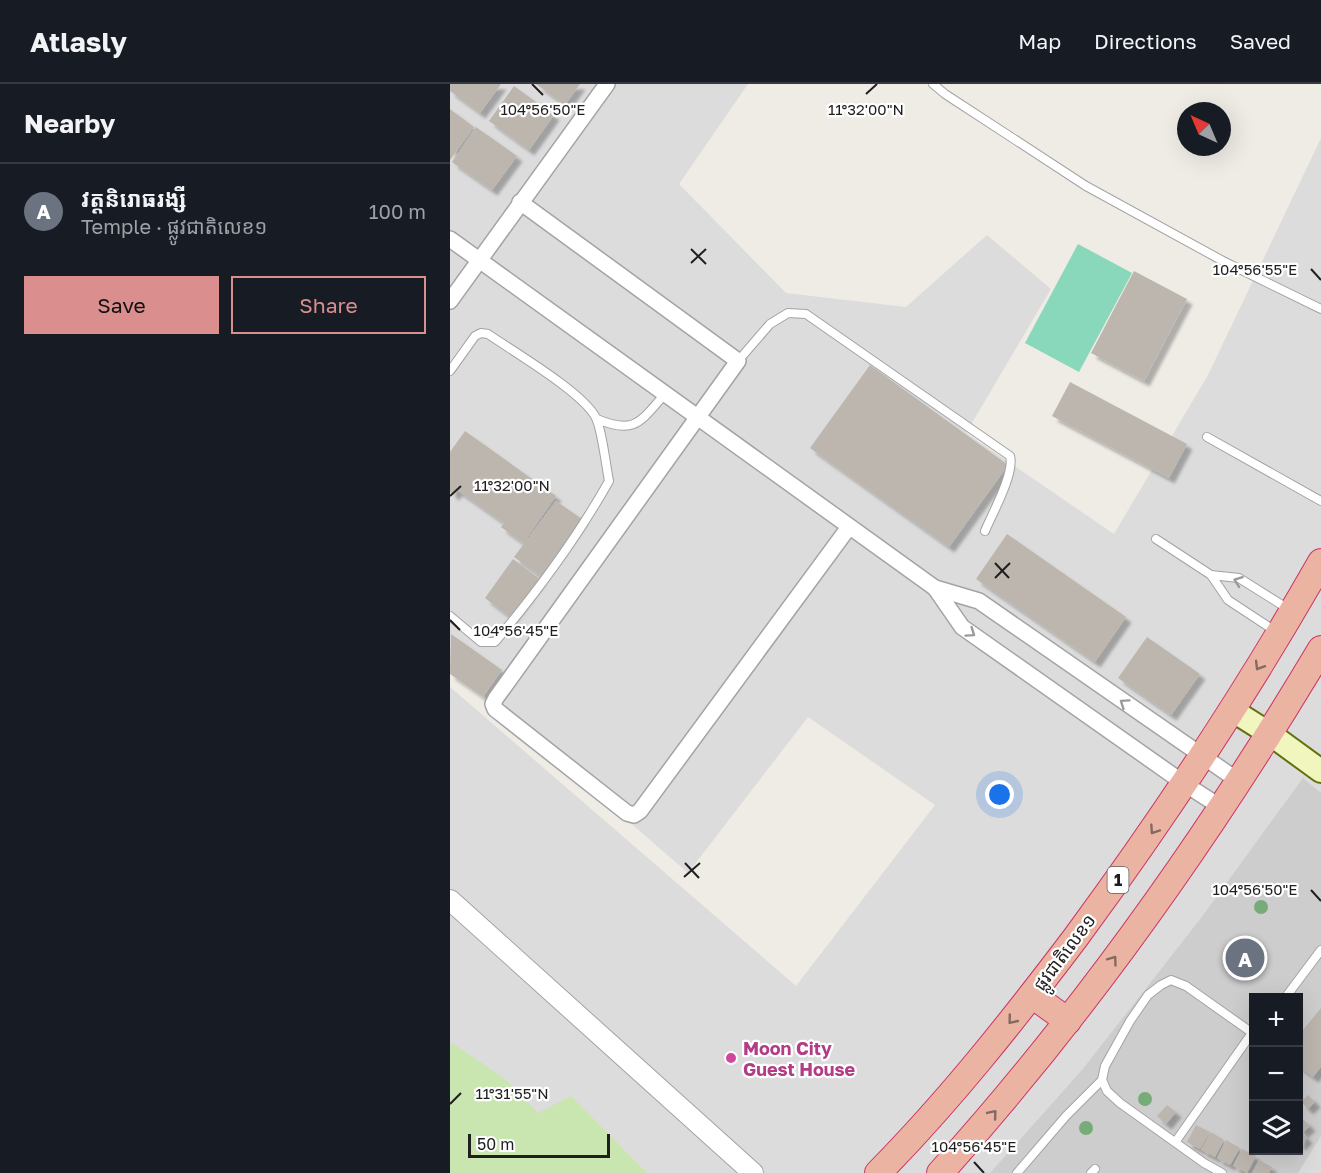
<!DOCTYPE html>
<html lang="en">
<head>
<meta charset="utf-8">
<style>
  :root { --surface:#171b24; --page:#242831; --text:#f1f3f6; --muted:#9ea1a6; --line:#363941; --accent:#db8e8e }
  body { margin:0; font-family:"Golos Text","Noto Sans Khmer",sans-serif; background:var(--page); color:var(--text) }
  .controls { position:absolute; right:18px; bottom:18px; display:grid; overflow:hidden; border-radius:0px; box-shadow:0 6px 24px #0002 }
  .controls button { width:54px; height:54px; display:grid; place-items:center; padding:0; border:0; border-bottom:2px solid var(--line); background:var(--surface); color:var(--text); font:30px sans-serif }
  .compass { position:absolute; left:727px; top:18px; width:54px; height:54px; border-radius:50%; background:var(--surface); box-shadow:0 6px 24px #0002; rotate:316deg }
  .scale { position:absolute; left:18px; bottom:15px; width:142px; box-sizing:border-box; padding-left:6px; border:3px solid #1f1f1f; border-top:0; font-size:16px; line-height:21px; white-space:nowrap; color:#1f1f1f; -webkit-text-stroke:4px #fff; paint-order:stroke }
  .you { position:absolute; left:550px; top:711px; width:21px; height:21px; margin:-15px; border:4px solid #fff; border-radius:50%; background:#1a73e8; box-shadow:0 0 0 9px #1a73e833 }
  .badge { display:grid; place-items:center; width:39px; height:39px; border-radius:50%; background:var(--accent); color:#fff; font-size:20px; font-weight:700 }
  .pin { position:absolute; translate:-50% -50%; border:3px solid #fff; box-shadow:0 2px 6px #0006 }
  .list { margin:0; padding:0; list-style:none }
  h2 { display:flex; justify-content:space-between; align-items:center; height:78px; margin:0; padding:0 24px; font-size:26px }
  h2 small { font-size:20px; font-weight:400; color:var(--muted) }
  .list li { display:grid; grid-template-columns:39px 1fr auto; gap:18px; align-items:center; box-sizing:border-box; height:96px; padding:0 24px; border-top:2px solid var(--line) }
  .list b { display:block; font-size:22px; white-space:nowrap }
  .list p { margin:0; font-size:20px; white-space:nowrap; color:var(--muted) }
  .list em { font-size:20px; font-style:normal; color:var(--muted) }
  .actions { display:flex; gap:12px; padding:18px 24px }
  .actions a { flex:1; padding:14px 0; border:2px solid var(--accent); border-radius:0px; text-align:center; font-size:21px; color:var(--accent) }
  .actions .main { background:var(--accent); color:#111 }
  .icon { flex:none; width:33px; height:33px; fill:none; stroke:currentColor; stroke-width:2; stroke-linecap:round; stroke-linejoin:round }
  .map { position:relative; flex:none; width:871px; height:1089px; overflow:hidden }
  header { display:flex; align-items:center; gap:36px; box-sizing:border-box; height:84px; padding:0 30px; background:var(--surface); border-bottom:2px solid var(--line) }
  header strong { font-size:28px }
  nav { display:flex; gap:33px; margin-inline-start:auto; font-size:21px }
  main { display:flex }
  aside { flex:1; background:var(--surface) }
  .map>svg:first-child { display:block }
  .residential { fill:#dddcdc; fill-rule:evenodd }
  .religious { fill:#cdcdcd; fill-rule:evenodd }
  .grass { fill:#c9e5b0 }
  .pitch { fill:#8ad8bc }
  .building { fill:#bcb6af; filter:url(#shadow) }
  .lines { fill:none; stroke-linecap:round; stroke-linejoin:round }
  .service-casing { stroke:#a3a3a3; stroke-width:10 }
  .minor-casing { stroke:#a3a3a3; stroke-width:18 }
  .tertiary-casing { stroke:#a3a3a3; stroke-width:22 }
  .secondary-casing { stroke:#626f0d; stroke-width:26 }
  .trunk-casing { stroke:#ce3264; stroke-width:28 }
  .service { stroke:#fff; stroke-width:8 }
  .minor { stroke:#fff; stroke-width:15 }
  .tertiary { stroke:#fff; stroke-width:20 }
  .secondary { stroke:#f1f5be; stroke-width:22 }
  .trunk { stroke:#ebb4a2; stroke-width:26 }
  .tree { fill:#77ac78 }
  .oneway { stroke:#9a9a9a }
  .oneway2 { stroke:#856a60 }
  .ticks { fill:none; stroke:#1f1f1f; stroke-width:2 }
  .hotel-dot { fill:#d1479c; stroke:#fff; stroke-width:2 }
  .labels { text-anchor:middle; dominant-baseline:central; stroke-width:4.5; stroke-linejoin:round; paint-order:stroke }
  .shield { fill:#fff; stroke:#626262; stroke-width:1.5 }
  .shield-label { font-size:16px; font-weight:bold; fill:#1f1f1f }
  .street-label { font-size:18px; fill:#1f1f1f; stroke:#fff }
  .hotel-label { font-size:18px; font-weight:bold; fill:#b23c85; stroke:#fff; text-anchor:start }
  .ticks-label { font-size:15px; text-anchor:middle; fill:#1f1f1f; stroke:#fff; stroke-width:4.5; stroke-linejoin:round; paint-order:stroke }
</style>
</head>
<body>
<header>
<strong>Atlasly</strong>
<nav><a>Map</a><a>Directions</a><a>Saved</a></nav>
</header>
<main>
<aside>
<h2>Nearby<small></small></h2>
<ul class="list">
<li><span class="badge" style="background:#6b7280">A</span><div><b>វត្តនិរោធរង្សី</b><p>Temple · ផ្លូវជាតិលេខ១</p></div><em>100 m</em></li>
</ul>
<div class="actions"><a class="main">Save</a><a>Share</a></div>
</aside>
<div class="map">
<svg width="871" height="1089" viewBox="0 0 871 1089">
  <defs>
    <filter id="shadow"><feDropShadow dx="5.5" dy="5.5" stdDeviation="1.5" flood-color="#0004"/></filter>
  </defs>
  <rect width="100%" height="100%" fill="#efece6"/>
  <path class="residential" d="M 0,0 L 298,0 L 229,100 L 336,209 L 456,223 L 537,151 L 601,205 L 516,349 L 664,450 L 758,291 L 871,54 L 871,1089 L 0,1089 L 0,603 L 346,902 L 485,721 L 358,633 L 238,789 L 0,582 ZM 804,914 L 848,914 L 848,1066 L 804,1066 Z"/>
  <path class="religious" d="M 853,694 L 871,709 L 871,1052 L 848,1089 L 540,1089 L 632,986 L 751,834 ZM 804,914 L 848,914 L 848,1066 L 804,1066 Z"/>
  <polygon class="grass" points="2,959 54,994 88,1029 121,1012 197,1089 0,1089 0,961"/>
  <polygon class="pitch" points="628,160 682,189 629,288 575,259"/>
  <g class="building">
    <polygon points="0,0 51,0 30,29 0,7"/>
    <polygon points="86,0 130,0 115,21"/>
    <polygon points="64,2 104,31 79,66 39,37"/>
    <polygon points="0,25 24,43 0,76"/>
    <polygon points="26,43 67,72 42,106 2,78"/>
    <polygon points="684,187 737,215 694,297 641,269"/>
    <polygon points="420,281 558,381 499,463 360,364"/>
    <polygon points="620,298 737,360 719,394 602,332"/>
    <polygon points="15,347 106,412 73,459 51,443 54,439 7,406 4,411 0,408 0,368"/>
    <polygon points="106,417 132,435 91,492 64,473"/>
    <polygon points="557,450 676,533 645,578 526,495"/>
    <polygon points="63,475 90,495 61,534 35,514"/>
    <polygon points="1,550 52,586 33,613 0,590"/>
    <polygon points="697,553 750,590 721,631 668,594"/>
    <polygon points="871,924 871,983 863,993 848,982 848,952"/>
    <polygon points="858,1011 865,1018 858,1025 851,1018"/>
    <polygon points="717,1021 726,1028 716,1040 707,1032"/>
    <polygon points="853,1035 860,1042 853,1048 848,1044 848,1039"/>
    <polygon points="746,1041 760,1048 750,1065 737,1058"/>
    <polygon points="850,1047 857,1054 850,1061 848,1059"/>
    <polygon points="761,1048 774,1056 765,1073 751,1066"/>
    <polygon points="776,1056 790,1064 780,1081 767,1074"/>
    <polygon points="792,1065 806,1072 797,1089 783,1082"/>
    <polygon points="809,1076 822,1083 819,1089 802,1089"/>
  </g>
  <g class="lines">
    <defs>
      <g id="service">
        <polyline points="483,0 495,10 636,102 773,177 871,225"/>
        <path d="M 288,277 L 320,240 L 338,229 L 356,230 L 560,372 C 565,389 542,430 535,447"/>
        <path d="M 0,287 L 25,252 L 31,249 L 38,250 C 64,268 134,309 146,334 C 152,346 156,382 159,397 C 127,454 87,508 45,558 L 31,558 L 0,532"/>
        <path d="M 147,335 C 185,351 190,338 215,310"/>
        <polyline points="757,353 871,417"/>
        <polyline points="706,455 761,491 778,516 825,547"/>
        <polyline points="761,491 789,494 840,526"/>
        <polyline points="835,914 871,866"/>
        <polyline points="726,1057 804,946"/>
        <polyline points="567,1089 616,1032 652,996"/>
        <polyline points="641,1089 645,1085"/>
        <polyline points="772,1089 754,1079 670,1019 657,1007 652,996 655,982 680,937 698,911 711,901 721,896 736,902 801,948"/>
      </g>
      <g id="minor">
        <polyline points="70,118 288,277 46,614 43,620 45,625 177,729 184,731 190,727 399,443"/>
        <polyline points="0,155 485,504 529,517 790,698"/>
        <polyline points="0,217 157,0"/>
        <polyline points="485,504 512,543 735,700 772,724"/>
      </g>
      <polyline id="tertiary" points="0,816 303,1089"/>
      <polyline id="secondary" points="782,626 820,650 871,687"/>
      <g id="trunk">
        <polyline points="582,911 618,937"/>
        <path d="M 428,1089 C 500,1016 564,935 626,853 C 715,732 797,608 871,478"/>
        <path d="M 490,1089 C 635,928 760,751 871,565"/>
      </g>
    </defs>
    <use href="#service" class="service-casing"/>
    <use href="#minor" class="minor-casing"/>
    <use href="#tertiary" class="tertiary-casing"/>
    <use href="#secondary" class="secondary-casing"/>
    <use href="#trunk" class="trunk-casing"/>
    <use href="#service" class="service"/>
    <use href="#minor" class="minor"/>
    <use href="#tertiary" class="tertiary"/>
    <use href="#secondary" class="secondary"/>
    <use href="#trunk" class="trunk"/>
  </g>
  <g class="tree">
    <circle cx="811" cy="823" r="7"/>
    <circle cx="695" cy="1015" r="7"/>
    <circle cx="636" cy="1044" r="7"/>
  </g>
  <defs><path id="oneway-chevron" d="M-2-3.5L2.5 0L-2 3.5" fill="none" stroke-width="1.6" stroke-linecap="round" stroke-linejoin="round" transform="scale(1.5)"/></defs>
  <g class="oneway">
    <use href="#oneway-chevron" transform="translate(788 497) rotate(-160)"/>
    <use href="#oneway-chevron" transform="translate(521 549) rotate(35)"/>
    <use href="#oneway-chevron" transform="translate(674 619) rotate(-145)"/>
  </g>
  <g class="oneway2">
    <use href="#oneway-chevron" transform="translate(809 582) rotate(121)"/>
    <use href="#oneway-chevron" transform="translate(704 746) rotate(124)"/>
    <use href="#oneway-chevron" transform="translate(663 876) rotate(-54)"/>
    <use href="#oneway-chevron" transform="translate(562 936) rotate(129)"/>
    <use href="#oneway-chevron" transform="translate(543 1030) rotate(-50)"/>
  </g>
  <path class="ticks" d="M 82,0 L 93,11M 416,10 L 427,0M 241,165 L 256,180M 241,179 L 256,165M 861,185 L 871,196M 0,412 L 11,402M 545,479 L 559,494M 545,494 L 560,479M 0,536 L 10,546M 235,779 L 249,794M 234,793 L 250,779M 861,806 L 871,817M 0,1020 L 11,1009M 524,1078 L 534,1089"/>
  <circle class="hotel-dot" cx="281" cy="974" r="6"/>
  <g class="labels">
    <rect class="shield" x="657.5" y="783" width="21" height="26" rx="4.5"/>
    <g class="shield-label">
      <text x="668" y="796">1</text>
    </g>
    <g class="street-label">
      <text transform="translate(614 868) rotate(-53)">ផ្លូវជាតិលេខ១</text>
    </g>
    <g class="hotel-label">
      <text x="293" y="964">Moon City<tspan x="293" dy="21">Guest House</tspan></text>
    </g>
  </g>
  <g class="ticks-label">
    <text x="416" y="31">11°32'00"N</text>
    <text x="93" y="31">104°56'50"E</text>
    <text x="805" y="191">104°56'55"E</text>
    <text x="62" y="407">11°32'00"N</text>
    <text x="66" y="552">104°56'45"E</text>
    <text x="805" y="811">104°56'50"E</text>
    <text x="62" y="1015">11°31'55"N</text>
    <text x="524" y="1068">104°56'45"E</text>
  </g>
</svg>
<div class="controls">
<button>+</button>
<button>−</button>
<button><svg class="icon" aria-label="layers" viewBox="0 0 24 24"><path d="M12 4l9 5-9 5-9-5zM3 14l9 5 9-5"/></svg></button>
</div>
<svg class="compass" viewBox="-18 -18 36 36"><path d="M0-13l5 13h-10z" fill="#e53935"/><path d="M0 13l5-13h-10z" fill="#9ea1a6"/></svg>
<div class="scale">50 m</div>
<div class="you"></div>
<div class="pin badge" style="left:795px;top:874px;background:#6b7280">A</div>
</div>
</main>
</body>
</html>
